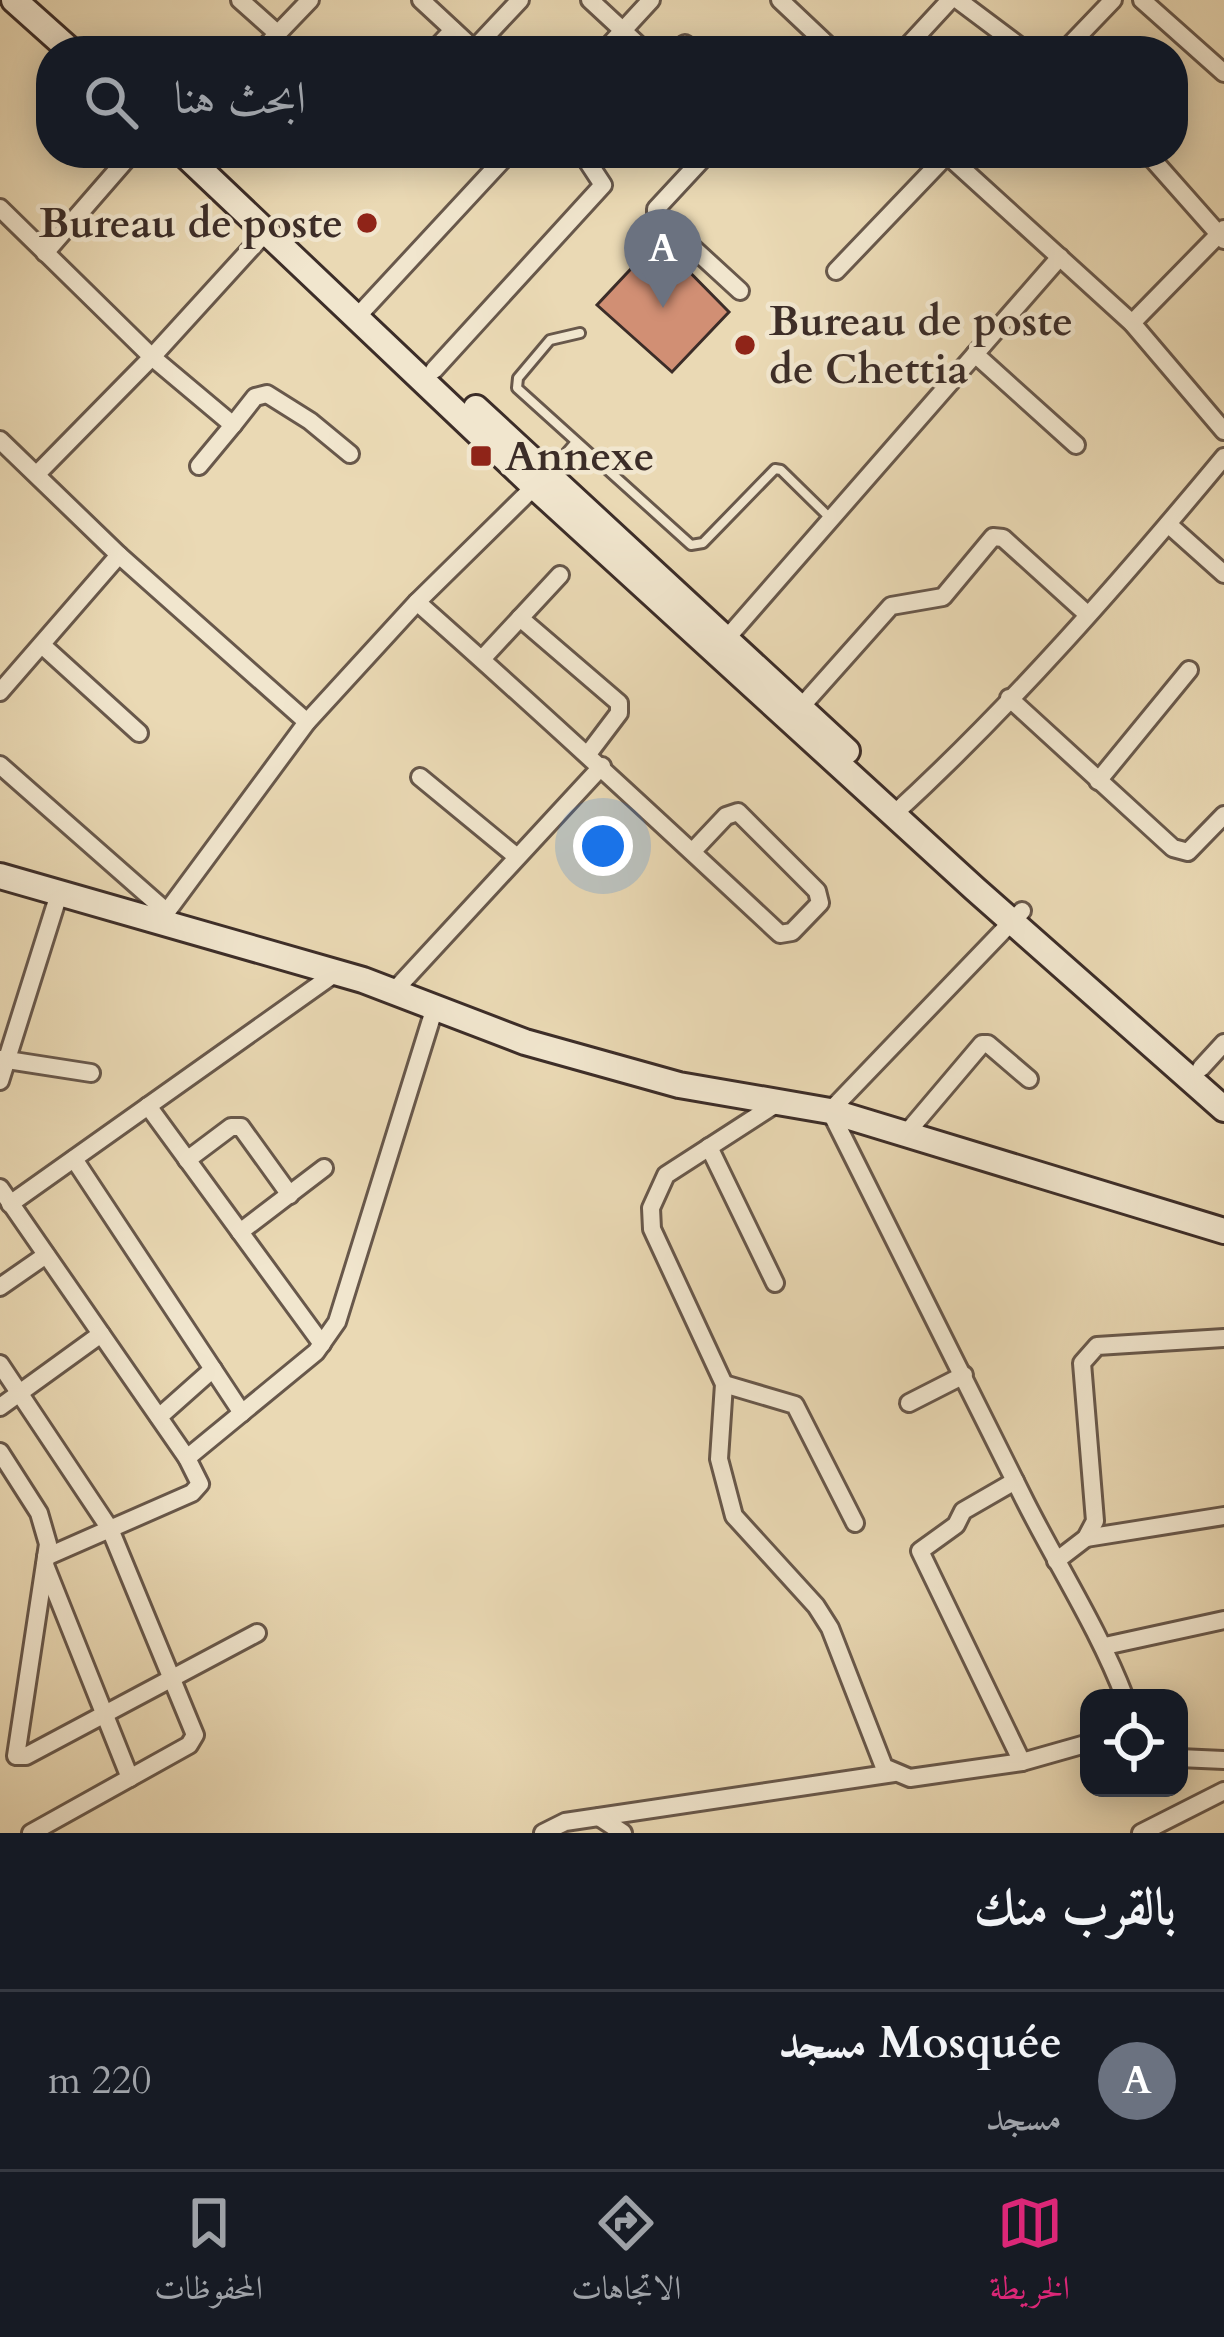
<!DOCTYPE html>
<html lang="ar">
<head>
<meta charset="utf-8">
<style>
  :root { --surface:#171b24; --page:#20242c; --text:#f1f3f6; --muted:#9ea1a6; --line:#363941; --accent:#db2777 }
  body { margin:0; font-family:Cardo,Amiri,serif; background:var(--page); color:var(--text); direction:rtl }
  .controls { position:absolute; right:36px; bottom:36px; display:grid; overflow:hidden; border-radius:24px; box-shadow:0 6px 30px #0003 }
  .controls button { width:108px; height:108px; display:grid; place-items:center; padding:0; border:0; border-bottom:3px solid var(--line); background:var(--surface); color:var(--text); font:60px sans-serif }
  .you { position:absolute; left:603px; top:846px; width:42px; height:42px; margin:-30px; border:9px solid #fff; border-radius:50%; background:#1a73e8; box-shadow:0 0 0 18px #1a73e833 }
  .badge { display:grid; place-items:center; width:78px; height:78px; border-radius:50%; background:var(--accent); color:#fff; font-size:39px; font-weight:700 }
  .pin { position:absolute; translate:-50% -99px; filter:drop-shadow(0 3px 6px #0008) }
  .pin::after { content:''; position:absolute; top:63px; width:42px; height:36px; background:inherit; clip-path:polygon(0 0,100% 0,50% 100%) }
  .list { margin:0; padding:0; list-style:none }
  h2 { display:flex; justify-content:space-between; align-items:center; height:156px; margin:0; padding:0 48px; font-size:51px }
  h2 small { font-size:39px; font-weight:400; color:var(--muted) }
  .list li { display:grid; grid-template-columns:78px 1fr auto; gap:36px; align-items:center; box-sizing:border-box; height:180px; padding:0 48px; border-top:3px solid var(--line) }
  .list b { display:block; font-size:45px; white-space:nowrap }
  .list p { margin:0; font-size:39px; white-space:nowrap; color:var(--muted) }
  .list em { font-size:39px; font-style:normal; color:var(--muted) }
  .icon { flex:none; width:66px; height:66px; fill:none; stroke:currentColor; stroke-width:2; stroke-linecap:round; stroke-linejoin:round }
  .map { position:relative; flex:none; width:1224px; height:1833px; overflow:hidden; direction:ltr }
  .search { position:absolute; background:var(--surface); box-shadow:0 6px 30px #0003; left:36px; right:36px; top:36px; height:132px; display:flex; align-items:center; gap:30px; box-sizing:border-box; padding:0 42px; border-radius:48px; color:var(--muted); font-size:45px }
  .sheet { height:336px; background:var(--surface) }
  nav { display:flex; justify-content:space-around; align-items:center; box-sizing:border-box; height:168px; border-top:3px solid var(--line); background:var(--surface); font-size:33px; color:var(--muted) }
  nav a { display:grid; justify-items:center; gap:6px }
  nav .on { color:var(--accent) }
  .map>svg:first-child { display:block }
  .building { fill:#d18f74; stroke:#3c2d28; stroke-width:3 }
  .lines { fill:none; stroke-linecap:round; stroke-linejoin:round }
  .service-casing { stroke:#68584b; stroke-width:14 }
  .minor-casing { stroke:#68584b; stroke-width:22 }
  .secondary-casing { stroke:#3c2d28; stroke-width:30 }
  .service { stroke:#f1e6ce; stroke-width:8 }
  .minor { stroke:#f1e6ce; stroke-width:16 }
  .secondary { stroke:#f1e6ce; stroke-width:24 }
  .poi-dot { fill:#8f2418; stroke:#f1e6ce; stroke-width:4.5 }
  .labels { text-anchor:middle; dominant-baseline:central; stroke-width:9; stroke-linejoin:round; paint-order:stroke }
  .poi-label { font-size:42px; font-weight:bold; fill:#3c2d28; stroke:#f1e6ce; text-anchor:start }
</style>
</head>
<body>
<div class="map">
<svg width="1224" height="1833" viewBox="0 0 1224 1833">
  <rect width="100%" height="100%" fill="#ead9b4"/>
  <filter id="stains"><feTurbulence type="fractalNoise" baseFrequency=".00167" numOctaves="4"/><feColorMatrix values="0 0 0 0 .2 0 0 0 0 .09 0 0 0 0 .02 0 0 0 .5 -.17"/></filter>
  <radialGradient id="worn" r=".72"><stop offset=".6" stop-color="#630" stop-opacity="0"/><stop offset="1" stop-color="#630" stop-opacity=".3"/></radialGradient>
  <polygon class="building" points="658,240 729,312 672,372 597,305"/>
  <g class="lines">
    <defs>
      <g id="service">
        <polyline points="580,333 550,340 518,378 517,388 691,545 703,543 775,469 781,470 830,518"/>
        <polyline points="549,473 576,442"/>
      </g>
      <g id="minor">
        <polyline points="240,0 277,33"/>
        <polyline points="421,0 476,51"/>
        <polyline points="590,0 645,51"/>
        <polyline points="780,0 834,51"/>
        <polyline points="958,0 1026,51"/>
        <polyline points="1142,0 1224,73"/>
        <polyline points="474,49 520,0"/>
        <polyline points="261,51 310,0"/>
        <polyline points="433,51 453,30"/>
        <polyline points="604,51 651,0"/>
        <polyline points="676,51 685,44 695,51"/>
        <polyline points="903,51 950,0"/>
        <polyline points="1064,51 1113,0"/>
        <polyline points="708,153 656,209 656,214 740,291"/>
        <polyline points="945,153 1132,323 1224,431"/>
        <polyline points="1147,153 1224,240"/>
        <polyline points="0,208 152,357 233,425 255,397 267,394 310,421 350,454"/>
        <polyline points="45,253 132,153"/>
        <polyline points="836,271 947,155"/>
        <polyline points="356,318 509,153"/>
        <polyline points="1132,323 1224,229"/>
        <polyline points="975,354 1076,445"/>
        <polyline points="434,370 603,185 582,153"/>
        <polyline points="0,440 119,555 307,722"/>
        <polyline points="199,466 233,425"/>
        <polyline points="37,474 152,357 266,232"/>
        <polyline points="1168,524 1224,574"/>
        <path d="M 417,602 C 540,711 660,822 780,934 L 792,932 L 820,903 L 817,891 L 738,812 L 726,816 L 692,852"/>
        <polyline points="520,618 619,703 619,713 588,754"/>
        <polyline points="727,638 1060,257"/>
        <polyline points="42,645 139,733"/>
        <polyline points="482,659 560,575"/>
        <polyline points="0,692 119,555"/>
        <polyline points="1009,698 1173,848 1188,852 1224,815"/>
        <polyline points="801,707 891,606 943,597 993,537 1003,538 1087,614"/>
        <polyline points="0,765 167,912"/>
        <polyline points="420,777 517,857"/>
        <polyline points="1098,781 1189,670"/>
        <path d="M 893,815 C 1012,706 1121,581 1224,457"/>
        <path d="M 1022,911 L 830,1111 C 896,1241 960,1373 1026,1503 C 1059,1568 1099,1630 1125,1698"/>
        <polyline points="160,921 307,722 417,602 539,482"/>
        <polyline points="394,991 602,766"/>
        <polyline points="1,1059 91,1073"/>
        <polyline points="1201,1068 1224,1043"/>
        <polyline points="0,1081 59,894"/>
        <polyline points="779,1102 666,1175 651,1208 652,1229 724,1384 719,1459 734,1516 816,1606 830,1628 884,1767 910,1778 1022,1762 1089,1743"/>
        <polyline points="148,1106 322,1344"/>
        <polyline points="904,1136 982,1044 988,1044 1029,1079"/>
        <polyline points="709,1147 775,1283"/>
        <polyline points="74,1159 242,1413"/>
        <polyline points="187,1160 231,1127 241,1127 290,1195"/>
        <polyline points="0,1188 187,1458 200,1484 192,1493 46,1557"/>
        <polyline points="10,1204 337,972"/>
        <polyline points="240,1232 324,1168"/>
        <polyline points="0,1287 46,1255"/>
        <polyline points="0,1364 110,1529 195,1735 189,1745 31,1833"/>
        <polyline points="724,1384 795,1405 855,1523"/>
        <polyline points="909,1403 964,1375"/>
        <polyline points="0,1407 101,1334"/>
        <polyline points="159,1417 213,1369"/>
        <polyline points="0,1452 39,1513 48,1544 16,1756 26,1756 257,1633"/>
        <polyline points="187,1458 316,1352 337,1322 435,1007"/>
        <polyline points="1015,1481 963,1511 956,1525 920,1551 1022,1762"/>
        <polyline points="1086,1538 1224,1516"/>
        <polyline points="1056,1561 1086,1538 1095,1521 1082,1363 1097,1346 1224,1338"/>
        <polyline points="45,1565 130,1778"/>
        <polyline points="1105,1646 1224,1620"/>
        <polyline points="1179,1758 1224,1760"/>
        <polyline points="599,1817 623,1833"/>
        <polyline points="543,1833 565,1822 894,1773"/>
        <polyline points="1141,1833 1224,1791"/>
      </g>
      <g id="secondary">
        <polyline points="14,0 71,51"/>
        <polyline points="183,153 535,487 975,889 1224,1109"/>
        <polyline points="476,408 847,751"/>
        <polyline points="0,876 363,980 525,1042 679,1085 830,1111 1224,1231"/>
      </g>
    </defs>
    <use href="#service" class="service-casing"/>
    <use href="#minor" class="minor-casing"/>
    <use href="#secondary" class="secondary-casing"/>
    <use href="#service" class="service"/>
    <use href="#minor" class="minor"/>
    <use href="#secondary" class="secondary"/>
  </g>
  <g class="poi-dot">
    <circle cx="367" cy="223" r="12"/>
    <circle cx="745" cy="345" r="12"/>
    <rect x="469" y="444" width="24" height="24" rx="6"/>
  </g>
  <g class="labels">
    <g class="poi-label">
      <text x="343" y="223" text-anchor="end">Bureau de poste</text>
      <text x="769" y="321">Bureau de poste<tspan x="769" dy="48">de Chettia</tspan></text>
      <text x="505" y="456">Annexe</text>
    </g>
  </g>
  <rect width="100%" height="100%" filter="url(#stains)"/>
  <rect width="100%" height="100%" fill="url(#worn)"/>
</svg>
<div class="controls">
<button><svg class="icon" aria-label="locate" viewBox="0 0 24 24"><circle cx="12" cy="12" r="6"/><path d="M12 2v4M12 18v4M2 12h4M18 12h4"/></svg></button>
</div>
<div class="you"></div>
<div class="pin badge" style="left:663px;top:308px;background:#6b7280">A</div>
<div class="search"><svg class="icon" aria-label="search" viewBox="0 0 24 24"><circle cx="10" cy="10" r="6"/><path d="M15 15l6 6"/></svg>ابحث هنا</div>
</div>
<section class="sheet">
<h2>بالقرب منك<small></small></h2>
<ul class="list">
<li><span class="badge" style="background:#6b7280">A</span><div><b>Mosquée مسجد</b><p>مسجد</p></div><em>220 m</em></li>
</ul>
</section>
<nav>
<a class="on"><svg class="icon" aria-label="map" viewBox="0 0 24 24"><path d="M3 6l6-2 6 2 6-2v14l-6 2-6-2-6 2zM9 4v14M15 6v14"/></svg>الخريطة</a>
<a><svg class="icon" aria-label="directions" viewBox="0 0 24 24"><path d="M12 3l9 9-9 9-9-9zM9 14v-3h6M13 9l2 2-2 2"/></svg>الاتجاهات</a>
<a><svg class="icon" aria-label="saved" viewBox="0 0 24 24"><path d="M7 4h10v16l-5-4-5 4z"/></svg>المحفوظات</a>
</nav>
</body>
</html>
